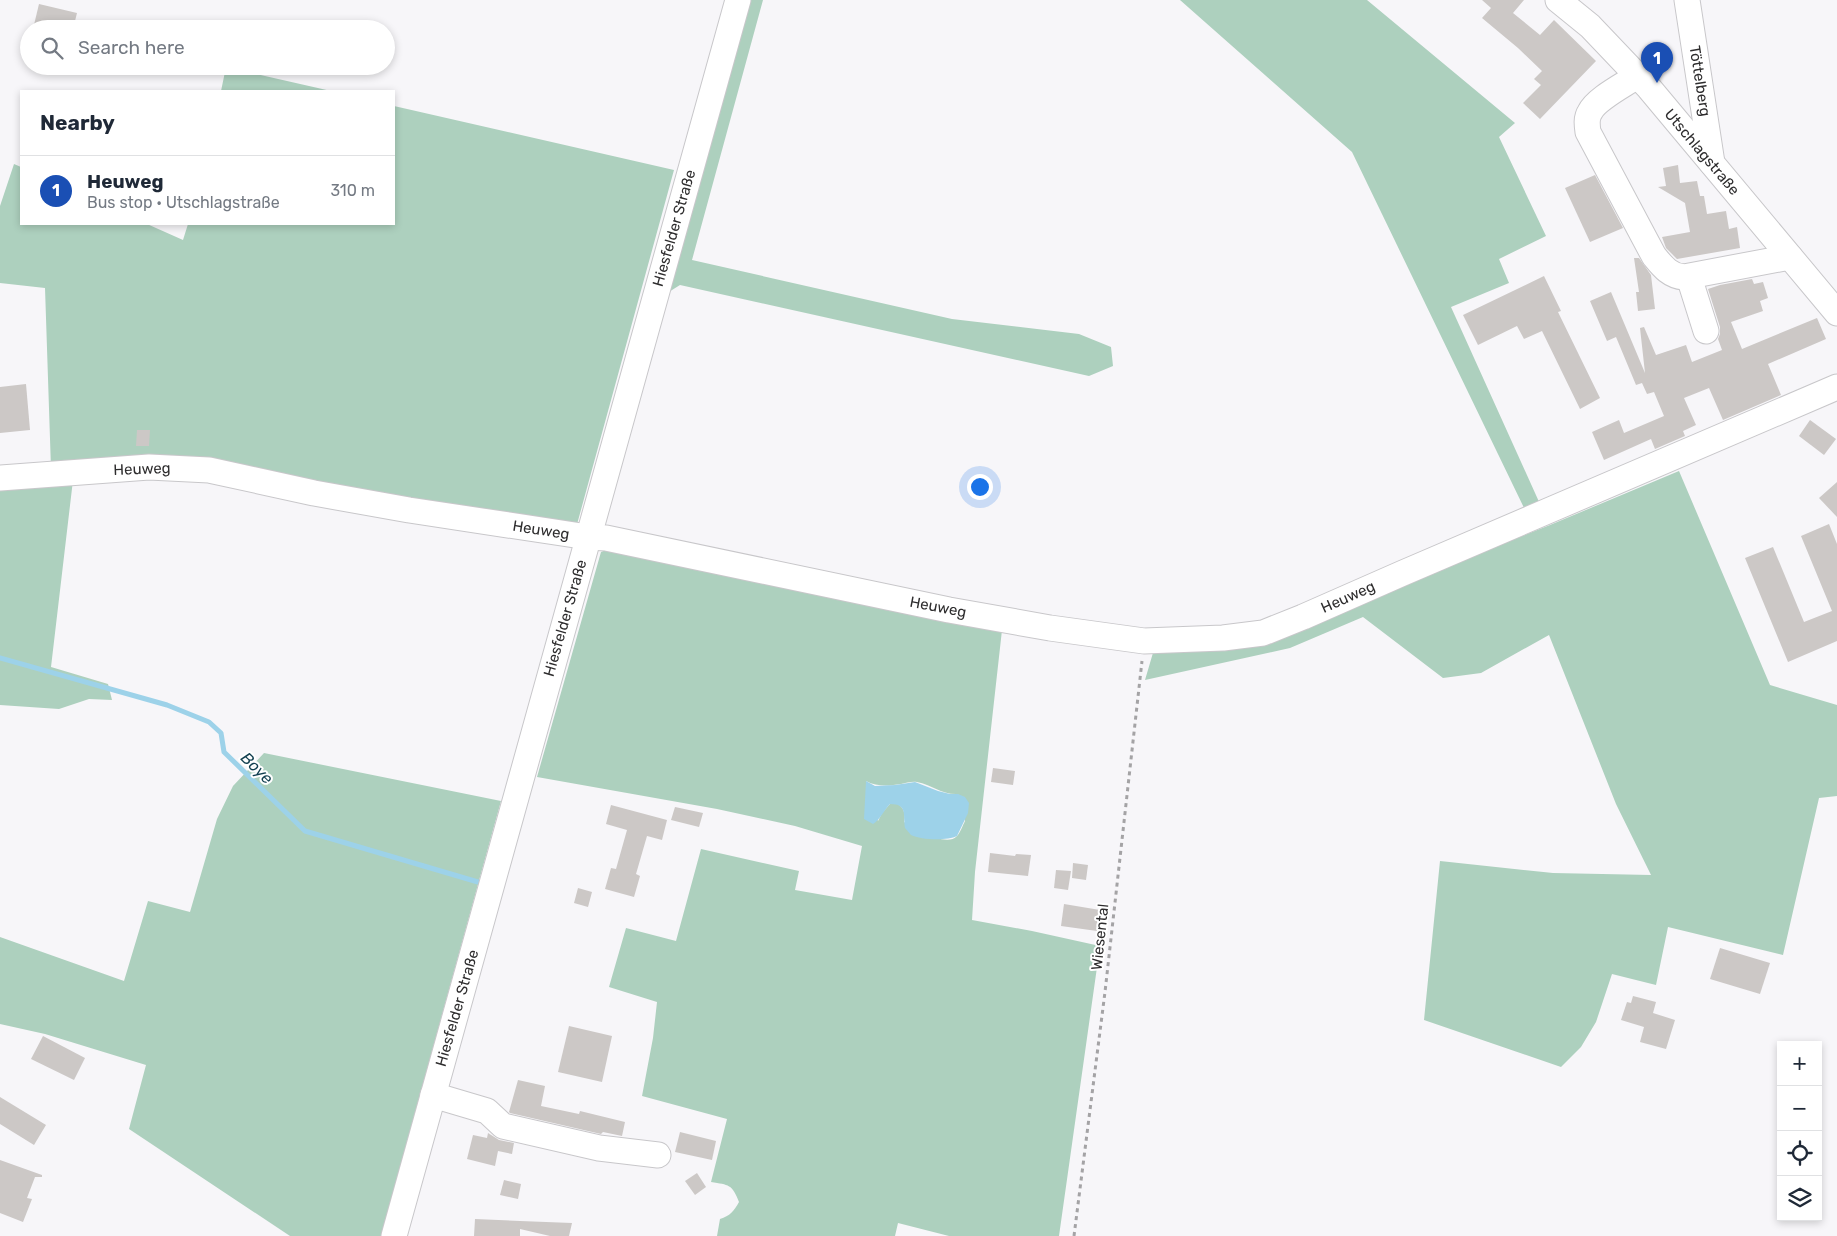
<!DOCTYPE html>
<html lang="en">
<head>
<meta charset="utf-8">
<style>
  :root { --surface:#fff; --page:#f2f2f3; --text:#1f2937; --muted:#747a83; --line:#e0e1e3; --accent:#249016 }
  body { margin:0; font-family:Rubik,sans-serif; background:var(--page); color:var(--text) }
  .controls { position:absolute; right:15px; bottom:15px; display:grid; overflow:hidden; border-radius:0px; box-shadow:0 2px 8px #0003 }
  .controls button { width:45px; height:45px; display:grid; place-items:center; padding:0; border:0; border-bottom:1px solid var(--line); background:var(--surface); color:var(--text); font:25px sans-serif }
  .you { position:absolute; left:979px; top:486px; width:18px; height:18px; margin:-12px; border:4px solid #fff; border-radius:50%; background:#1a73e8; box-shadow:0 0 0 8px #1a73e833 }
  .badge { display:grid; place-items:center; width:32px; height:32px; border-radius:50%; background:var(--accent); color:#fff; font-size:16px; font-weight:700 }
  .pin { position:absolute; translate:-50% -41px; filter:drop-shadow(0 1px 2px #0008) }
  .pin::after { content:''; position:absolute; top:26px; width:18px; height:15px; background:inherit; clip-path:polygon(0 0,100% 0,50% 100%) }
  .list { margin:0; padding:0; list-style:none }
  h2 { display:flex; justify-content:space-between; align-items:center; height:65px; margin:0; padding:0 20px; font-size:21px }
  h2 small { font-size:16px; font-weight:400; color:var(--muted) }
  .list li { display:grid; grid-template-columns:32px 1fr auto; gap:15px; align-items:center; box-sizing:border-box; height:70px; padding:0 20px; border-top:1px solid var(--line) }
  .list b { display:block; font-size:19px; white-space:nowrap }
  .list p { margin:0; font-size:16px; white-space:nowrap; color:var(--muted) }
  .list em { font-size:16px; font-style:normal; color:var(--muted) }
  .icon { flex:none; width:28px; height:28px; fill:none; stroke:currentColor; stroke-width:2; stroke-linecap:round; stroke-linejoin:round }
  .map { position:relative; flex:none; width:1837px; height:1236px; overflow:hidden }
  .search { position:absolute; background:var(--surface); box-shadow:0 2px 8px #0003; left:20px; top:20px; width:375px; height:55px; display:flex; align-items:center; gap:12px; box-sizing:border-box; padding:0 18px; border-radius:28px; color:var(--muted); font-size:19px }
  .panel { position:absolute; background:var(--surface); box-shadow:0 2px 8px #0003; left:20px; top:90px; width:375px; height:135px; border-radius:0px }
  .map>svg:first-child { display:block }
  .green { fill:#add0be; fill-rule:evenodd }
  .water { fill:#9dd2e9 }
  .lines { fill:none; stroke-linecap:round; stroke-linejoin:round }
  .stream { stroke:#9dd2e9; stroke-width:5 }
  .building { fill:#ccc8c6 }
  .minor-casing { stroke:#c8c7ca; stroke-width:27 }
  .path { stroke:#a4a3a5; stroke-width:3; stroke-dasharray:4 4; stroke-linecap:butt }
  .minor { stroke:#fff; stroke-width:25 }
  .labels { text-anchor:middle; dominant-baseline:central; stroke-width:4; stroke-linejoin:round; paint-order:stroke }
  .street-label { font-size:15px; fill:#2e2d2e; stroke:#fff }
  .water-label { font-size:16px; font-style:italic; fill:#123f50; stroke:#fff }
</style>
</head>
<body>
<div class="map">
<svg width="1837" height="1236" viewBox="0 0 1837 1236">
  <rect width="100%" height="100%" fill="#f7f6f9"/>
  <g class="green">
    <polygon points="745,0 763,0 692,260 952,319 1079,334 1111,347 1113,366 1089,376 680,285 664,295"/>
    <polygon points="1180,0 1367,0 1515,123 1499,137 1546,236 1499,259 1509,283 1451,307 1540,504 1526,512 1352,152"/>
    <polygon points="226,67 331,91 332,91 221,91"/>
    <polygon points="394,106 674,170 576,528 278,478 169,455 51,469 45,288 0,283 0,206 14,164 21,167 21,224 147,224 183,240 188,224 394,224"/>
    <polygon points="1679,471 1770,685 1837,705 1837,796 1819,798 1783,955 1668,927 1656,985 1612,974 1596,1022 1581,1047 1561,1067 1424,1020 1440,861 1553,873 1651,875 1616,804 1549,635 1481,673 1443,678 1363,617 1290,648 1145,680 1155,646 1358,601 1550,525"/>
    <polygon points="73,480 51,667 108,684 112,700 89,699 59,709 0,705 0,487"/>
    <path d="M 606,550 L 1002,630 L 975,872 L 972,920 L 1032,931 L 1100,946 L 1059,1236 L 949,1236 L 898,1223 L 895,1236 L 717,1236 L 720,1219 C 730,1216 734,1211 739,1202 C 732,1184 729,1185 711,1182 L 727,1119 L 642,1096 L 653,1038 L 657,1002 L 609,987 L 626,928 L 676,941 L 701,849 L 799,871 L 795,890 L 852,900 L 862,846 L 795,826 L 717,809 L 537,777 L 601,552 ZM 866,781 C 877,787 889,786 901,784 C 906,783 912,781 917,782 C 932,785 942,795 958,794 L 965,821 C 963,825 960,833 957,836 C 946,848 916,828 904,822 C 906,815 904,808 898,804 L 890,804 L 882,813 L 878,821 Z"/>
    <polygon points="264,753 501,801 381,1236 290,1236 129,1129 146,1065 45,1034 0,1024 0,937 124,981 148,901 190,912 217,819 233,786"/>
  </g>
  <path class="water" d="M 866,781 L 875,786 L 895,785 L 915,782 L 938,791 L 950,794 L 958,794 L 965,797 L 969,803 L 968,813 L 957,836 C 947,841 921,840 911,835 C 909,833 907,830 905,828 C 903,815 908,804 890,804 C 884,810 880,820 873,824 L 864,819 Z"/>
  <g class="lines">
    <polyline class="stream" points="0,658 167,705 209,722 221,733 224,752 305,831 478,882"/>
  </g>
  <g class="building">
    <polygon points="1482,0 1524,0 1513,13 1540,35 1554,20 1596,61 1540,119 1523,103 1541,85 1534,79 1542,71 1518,48 1482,18 1491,8"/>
    <polygon points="39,4 77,13 73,29 33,29"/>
    <polygon points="1678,165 1680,183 1697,181 1700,196 1704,196 1707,214 1726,211 1729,229 1737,227 1740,248 1677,259 1666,248 1662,237 1690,232 1685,203 1658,187 1666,186 1663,168"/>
    <polygon points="1595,175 1623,228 1590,242 1565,188"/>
    <polygon points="1634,258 1639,258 1651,275 1655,309 1638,311 1636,292 1639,292"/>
    <polygon points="1544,276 1561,311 1558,312 1600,398 1580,409 1542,331 1524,339 1517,326 1478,345 1463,315"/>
    <polygon points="1752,279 1754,284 1763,282 1768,298 1760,301 1763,311 1731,322 1742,349 1817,318 1826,339 1768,364 1781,395 1723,420 1709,388 1684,398 1696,425 1683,431 1685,436 1655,449 1651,439 1604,460 1592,432 1619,420 1624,433 1664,416 1654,392 1647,394 1642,383 1636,385 1616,337 1607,341 1590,301 1611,292 1645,373 1640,328 1644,327 1656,355 1686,345 1692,362 1722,350 1718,339 1720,334 1720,327 1708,289 1720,285"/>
    <polygon points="26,384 30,430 0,433 0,387"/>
    <polygon points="1810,420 1836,439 1824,455 1799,436"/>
    <polygon points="137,430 150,430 149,446 136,446"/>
    <polygon points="1837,482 1837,517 1819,498"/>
    <polygon points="1829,524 1837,544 1837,641 1788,662 1745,558 1773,547 1804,622 1832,611 1801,536"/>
    <polygon points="993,768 1015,771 1013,785 991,782"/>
    <polygon points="611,805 667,820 662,840 647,836 636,874 640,876 634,897 605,889 611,868 616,869 627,830 606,824"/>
    <polygon points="675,807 703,813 699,827 671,820"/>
    <polygon points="990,853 1015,856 1016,854 1031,855 1028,876 988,872"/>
    <polygon points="1073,863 1088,865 1086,880 1072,878"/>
    <polygon points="1056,870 1071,871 1068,890 1054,888"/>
    <polygon points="578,888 592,892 588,907 574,903"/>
    <polygon points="1064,904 1100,910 1097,931 1061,926"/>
    <polygon points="1720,948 1770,963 1760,994 1710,979"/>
    <polygon points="1633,996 1656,1002 1653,1013 1675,1020 1666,1049 1640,1042 1644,1027 1621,1020 1627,1002 1631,1003"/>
    <polygon points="569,1026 612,1036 602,1082 558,1072"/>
    <polygon points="43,1036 85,1058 74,1080 31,1059"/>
    <polygon points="518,1080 545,1086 541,1106 579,1114 580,1111 625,1122 622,1136 603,1132 601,1134 510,1113 509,1112"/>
    <polygon points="0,1097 46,1125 34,1145 0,1124"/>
    <polygon points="680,1132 716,1141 712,1160 675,1152"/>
    <polygon points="488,1133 499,1140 514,1143 512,1154 498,1151 495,1166 467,1159 473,1135 487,1138"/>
    <polygon points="0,1160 42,1175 42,1177 35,1177 27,1198 32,1199 23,1222 0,1213"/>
    <polygon points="697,1173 706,1187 695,1195 685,1181"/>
    <polygon points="504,1180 521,1184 518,1199 500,1195"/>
    <polygon points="475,1219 520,1221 572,1223 569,1236 550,1236 520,1229 520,1236 474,1236"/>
  </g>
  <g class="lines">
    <defs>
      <g id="minor">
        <polyline points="1558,0 1590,26 1649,88 1837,313"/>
        <polyline points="1687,0 1712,163"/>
        <path d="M 1637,76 C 1624,85 1596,99 1590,112 C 1586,118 1587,125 1588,132 L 1654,256 C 1663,267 1670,276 1684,277 L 1790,257"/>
        <polyline points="1689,277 1706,331"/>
        <polyline points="0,478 149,467 209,470 314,493 409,510 588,537 606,538 949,610 1050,628 1144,641 1223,638 1263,633 1303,617 1403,573 1837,387"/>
        <polyline points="433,1095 487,1111 503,1126 599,1148 658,1155"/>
        <polyline points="394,1236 738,0"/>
      </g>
    </defs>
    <use href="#minor" class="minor-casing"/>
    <polyline class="path" points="1074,1236 1105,992 1142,661"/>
    <use href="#minor" class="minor"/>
  </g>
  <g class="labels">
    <g class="street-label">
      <text transform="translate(1700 81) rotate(81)">Töttelberg</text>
      <text transform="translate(1702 152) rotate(50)">Utschlagstraße</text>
      <text transform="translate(674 228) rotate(-74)">Hiesfelder Straße</text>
      <text transform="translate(142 469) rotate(-2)">Heuweg</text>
      <text transform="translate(541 530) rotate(9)">Heuweg</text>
      <text transform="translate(1348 597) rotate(-24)">Heuweg</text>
      <text transform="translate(938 607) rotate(11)">Heuweg</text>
      <text transform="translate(565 618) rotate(-74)">Hiesfelder Straße</text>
      <text transform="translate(1100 937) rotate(-84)">Wiesental</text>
      <text transform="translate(457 1008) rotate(-74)">Hiesfelder Straße</text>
    </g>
    <g class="water-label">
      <text transform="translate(257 768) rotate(44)">Boye</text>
    </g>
  </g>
</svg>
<div class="controls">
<button>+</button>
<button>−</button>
<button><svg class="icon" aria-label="locate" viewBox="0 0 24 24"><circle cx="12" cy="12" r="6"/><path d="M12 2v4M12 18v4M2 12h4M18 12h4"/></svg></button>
<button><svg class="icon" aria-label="layers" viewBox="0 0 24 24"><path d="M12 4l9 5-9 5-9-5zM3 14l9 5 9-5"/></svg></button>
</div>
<div class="you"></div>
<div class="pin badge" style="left:1657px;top:83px;background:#1a4fb4">1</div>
<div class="search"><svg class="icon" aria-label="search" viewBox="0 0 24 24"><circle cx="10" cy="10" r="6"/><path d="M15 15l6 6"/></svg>Search here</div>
<section class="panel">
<h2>Nearby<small></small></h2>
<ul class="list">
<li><span class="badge" style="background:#1a4fb4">1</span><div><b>Heuweg</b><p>Bus stop · Utschlagstraße</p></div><em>310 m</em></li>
</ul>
</section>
</div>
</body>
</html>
